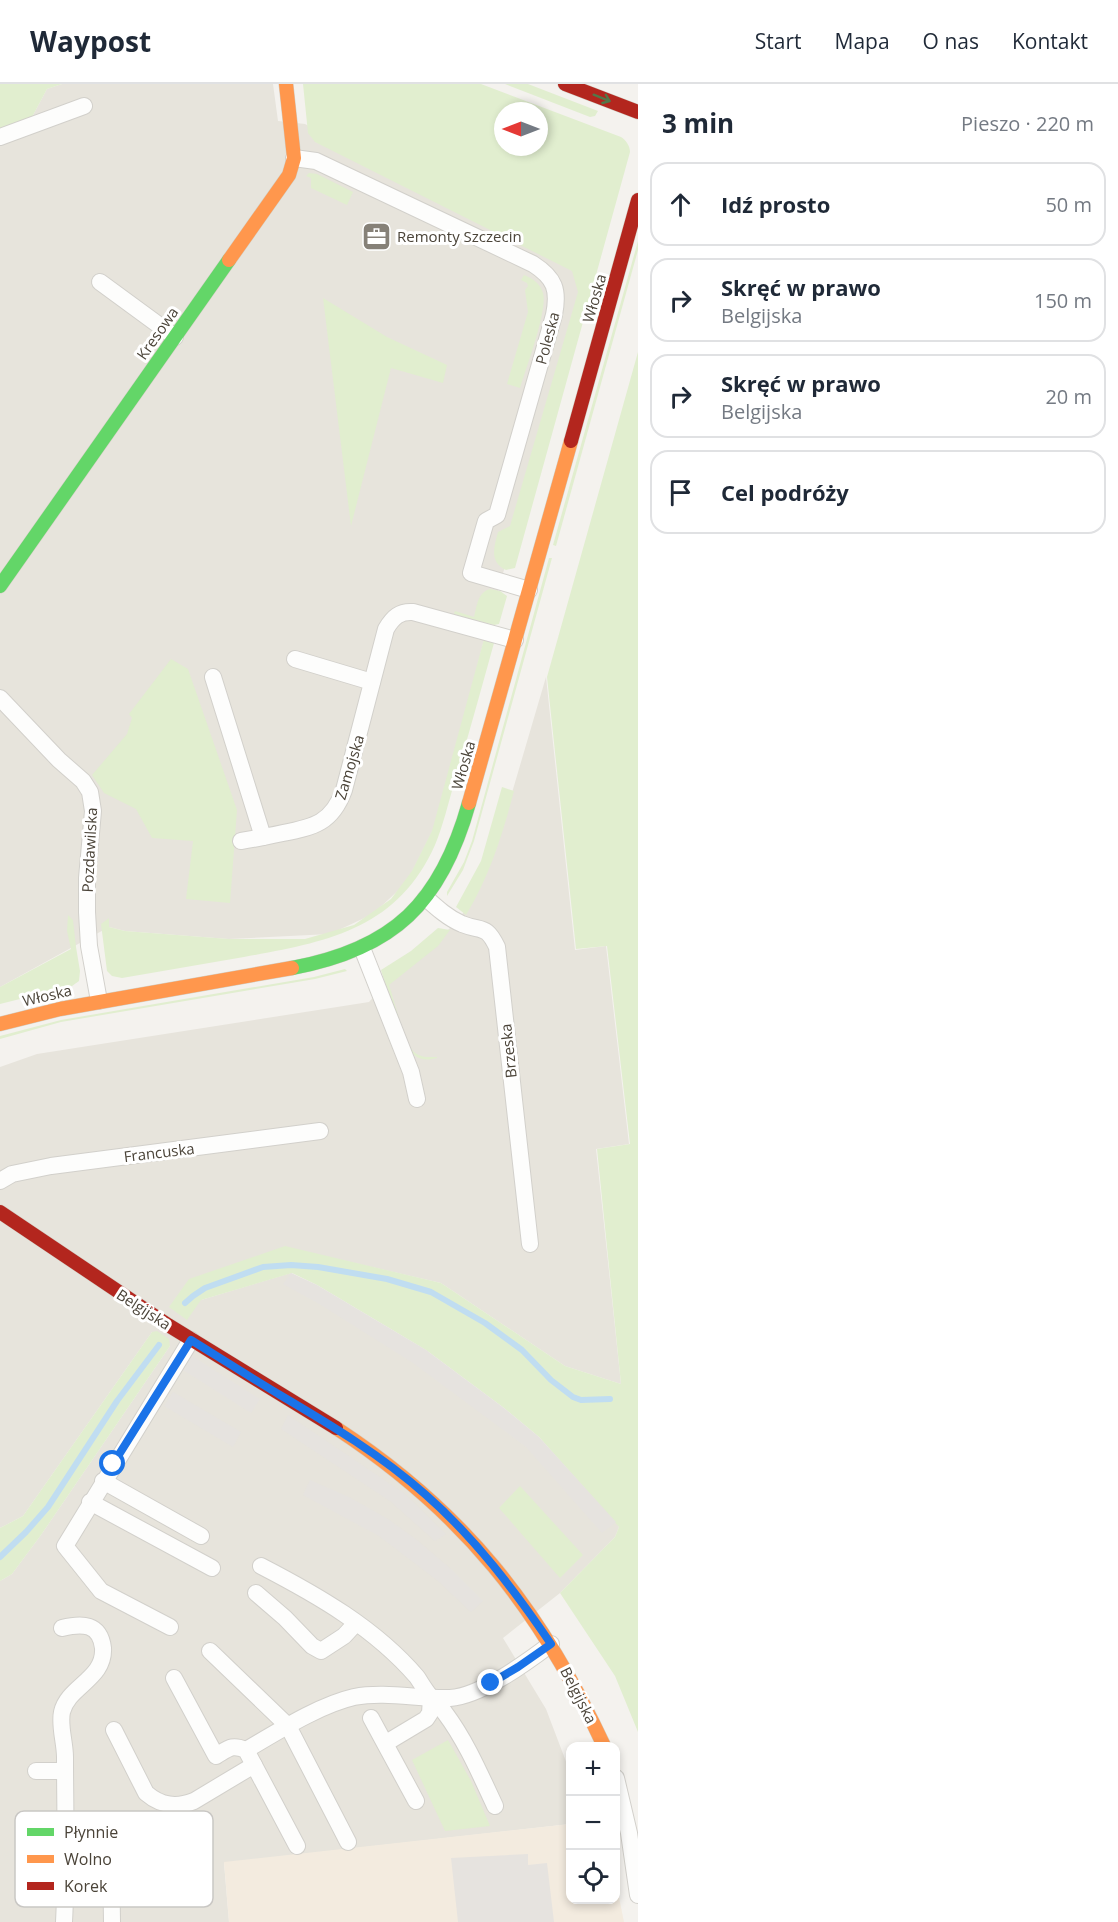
<!DOCTYPE html>
<html lang="pl">
<head>
<meta charset="utf-8">
<style>
  :root { --surface:#fff; --page:#f2f2f3; --text:#1f2937; --muted:#747a83; --line:#e0e1e3 }
  body { margin:0; font-family:"Open Sans",sans-serif; background:var(--page); color:var(--text) }
  .controls { position:absolute; right:18px; bottom:18px; display:grid; overflow:hidden; border-radius:12px; box-shadow:0 3px 9px #0003 }
  .controls button { width:54px; height:54px; display:grid; place-items:center; padding:0; border:0; border-bottom:2px solid var(--line); background:var(--surface); color:var(--text); font:30px sans-serif }
  .compass { position:absolute; left:494px; top:18px; width:54px; height:54px; border-radius:50%; background:var(--surface); box-shadow:0 3px 9px #0003; rotate:270deg }
  .stop { position:absolute; width:18px; height:18px; margin:-14px; border:4px solid #1a73e8; border-radius:50%; background:#fff }
  .stop.end { background:#1a73e8; border-color:#fff; box-shadow:0 2px 6px #0008 }
  .list { margin:0; padding:0; list-style:none }
  h2 { display:flex; justify-content:space-between; align-items:center; height:78px; margin:0; padding:0 24px; font-size:26px }
  h2 small { font-size:20px; font-weight:400; color:var(--muted) }
  .list li { display:grid; grid-template-columns:39px 1fr auto; gap:18px; align-items:center; box-sizing:border-box; height:84px; margin:0 12px 12px; padding:0 12px; border:2px solid var(--line); border-radius:18px }
  .list b { display:block; font-size:22px; white-space:nowrap }
  .list p { margin:0; font-size:20px; white-space:nowrap; color:var(--muted) }
  .list em { font-size:20px; font-style:normal; color:var(--muted) }
  .icon { flex:none; width:33px; height:33px; fill:none; stroke:currentColor; stroke-width:2; stroke-linecap:round; stroke-linejoin:round }
  .map { position:relative; flex:none; width:638px; height:1838px; overflow:hidden }
  header { display:flex; align-items:center; gap:36px; box-sizing:border-box; height:84px; padding:0 30px; background:var(--surface); border-bottom:2px solid var(--line) }
  header strong { font-size:28px }
  nav { display:flex; gap:33px; margin-inline-start:auto; font-size:21px }
  main { display:flex }
  aside { flex:1; background:var(--surface) }
  .map>svg:first-child { display:block }
  .residential { fill:#e7e4dc }
  .commercial { fill:#f3ebdf }
  .green { fill:#e1eecf; fill-rule:evenodd }
  .parking { fill:#e6e3df }
  .lines { fill:none; stroke-linecap:round; stroke-linejoin:round }
  .stream { stroke:#c0ddf1; stroke-width:6 }
  .street-casing { stroke:#d2d0cb; stroke-width:18 }
  .fast-casing { stroke:#d3cfc5; stroke-width:15 }
  .slow-casing { stroke:#d3cfc5; stroke-width:15 }
  .jam-casing { stroke:#d3cfc5; stroke-width:15 }
  .street { stroke:#fdfdfc; stroke-width:16 }
  .fast { stroke:#63d668; stroke-width:14 }
  .slow { stroke:#ff974d; stroke-width:14 }
  .jam { stroke:#b3261e; stroke-width:14 }
  .oneway { stroke:#537749 }
  .route { stroke:#1a73e8; stroke-width:8 }
  .labels { text-anchor:middle; dominant-baseline:central; stroke-width:6; stroke-linejoin:round; paint-order:stroke }
  .poi-label { font-size:15px; fill:#4b4439; stroke:#fff; text-anchor:start }
  .street-label { font-size:15px; fill:#4b4439; stroke:#fff }
  .key { fill:#fff; stroke:#c9c7c4; stroke-width:1.5 }
  .key-label { font-size:16px; fill:#4b4439 }
</style>
</head>
<body>
<header>
<strong>Waypost</strong>
<nav><a>Start</a><a>Mapa</a><a>O nas</a><a>Kontakt</a></nav>
</header>
<main>
<div class="map">
<svg width="638" height="1838" viewBox="0 0 638 1838">
  <rect width="100%" height="100%" fill="#f4f2ee"/>
  <g class="residential">
    <polygon points="62,0 273,0 278,37 305,40 549,165 587,195 484,556 431,761 404,801 373,830 330,850 229,855 125,847 109,843 0,903 0,46 31,35 47,5"/>
    <polygon points="546,593 575,866 606,862 629,1060 596,1065 621,1300 565,1282 441,1199 285,1163 201,1216 291,1189 426,1266 616,1438 619,1443 615,1453 560,1509 503,1554 546,1625 570,1688 570,1740 224,1779 229,1838 0,1838 0,1497 12,1490 41,1451 170,1262 152,1248 23,1432 0,1444 0,983 37,970 369,918 387,898 449,845 464,828 499,753"/>
  </g>
  <polygon class="commercial" points="570,1740 570,1816 616,1816 616,1798 624,1838 229,1838 224,1778"/>
  <g class="green">
    <polygon points="0,0 62,0 47,5 31,35 0,46"/>
    <path d="M 303,0 L 481,0 L 621,53 C 626,56 630,62 630,68 L 515,484 L 506,486 C 489,478 494,463 498,448 L 510,442 L 578,208 L 572,187 L 315,58 L 308,49 ZM 503,27 L 539,27 L 539,63 L 503,63 Z"/>
    <polygon points="505,0 528,0 598,27 595,32 590,33"/>
    <polygon points="309,89 317,90 353,108 347,121 311,104 311,94 306,92"/>
    <polygon points="638,157 638,166 556,462 553,461"/>
    <path d="M 524,191 C 533,195 540,199 543,209 C 548,226 526,284 520,304 L 507,300 L 528,228 L 525,206 L 528,202 L 527,199 L 521,196 Z"/>
    <polygon points="323,214 387,253 447,281 443,299 391,284 351,442"/>
    <polygon points="638,268 638,1648 615,1592 560,1509 615,1453 619,1443 539,1353 504,1324 426,1266 317,1201 292,1189 201,1216 187,1236 169,1223 189,1195 285,1162 441,1199 565,1282 621,1300 597,1065 630,1060 607,862 576,865 547,593"/>
    <polygon points="549,474 552,474 474,757 463,786 447,812 447,808 464,778 472,757"/>
    <path d="M 490,505 L 500,507 L 507,512 L 499,540 L 494,541 L 454,530 L 455,527 L 474,533 C 477,521 478,508 490,505 Z"/>
    <path d="M 484,555 L 494,559 C 481,606 468,653 454,700 C 448,720 443,742 435,761 C 397,846 326,858 244,873 C 203,880 163,887 122,894 L 112,892 L 107,887 L 101,840 L 109,834 L 109,843 L 125,847 L 229,855 L 305,855 L 354,841 L 391,815 L 412,787 L 432,747 Z"/>
    <polygon points="171,575 188,585 237,726 230,819 186,815 193,757 152,754 136,725 104,709 92,691 127,650 132,634 129,630"/>
    <path d="M 502,703 L 514,707 C 502,752 490,791 466,831 L 456,823 L 481,777 Z"/>
    <polygon points="68,831 73,836 76,863 80,887 79,897 72,902 0,920 0,903 71,865 67,847"/>
    <path d="M 438,844 L 450,846 L 438,862 L 389,901 C 394,915 404,958 414,968 C 421,974 429,973 437,973 L 437,974 C 429,976 422,977 414,971 C 401,960 387,905 381,886 L 411,867 Z"/>
    <polygon points="345,885 347,887 315,895 61,938 0,955 0,952 61,936 314,893"/>
    <polygon points="157,1247 169,1255 170,1262 41,1451 12,1490 0,1497 0,1444 23,1432 152,1248"/>
    <polygon points="520,1402 583,1471 560,1494 499,1424"/>
    <polygon points="448,1656 471,1697 490,1742 445,1747 412,1676"/>
  </g>
  <g class="parking">
    <polygon points="291,1189 317,1201 426,1266 504,1324 539,1353 616,1438 602,1449 526,1363 413,1279 321,1221 283,1200"/>
    <polygon points="192,1272 260,1315 251,1329 183,1286"/>
    <polygon points="173,1308 241,1348 233,1363 164,1322"/>
    <polygon points="288,1331 405,1410 446,1450 435,1457 390,1417 281,1345"/>
    <polygon points="310,1396 349,1413 388,1435 417,1456 451,1485 483,1517 471,1528 438,1497 379,1452 303,1411"/>
    <polygon points="528,1770 528,1781 547,1779 554,1838 458,1838 451,1774"/>
  </g>
  <g class="lines">
    <g class="stream">
      <polyline points="185,1219 193,1212 205,1204 263,1183 291,1181 318,1183 387,1195 431,1208 485,1239 522,1266 551,1296 573,1313 581,1316 610,1315"/>
      <polyline points="0,1473 26,1448 48,1423 117,1317 159,1261"/>
    </g>
    <defs>
      <g id="street">
        <polyline points="0,53 84,22"/>
        <path d="M 294,74 L 316,77 L 533,180 C 555,194 559,206 554,231 L 497,431 L 486,437 L 471,489 L 529,506"/>
        <polyline points="100,198 175,253"/>
        <polyline points="295,575 372,598"/>
        <polyline points="213,593 263,753"/>
        <polyline points="0,614 59,676 83,697 90,708 93,727 87,794 87,828 89,862 99,917"/>
        <path d="M 241,757 C 255,755 269,752 283,749 C 314,743 332,739 344,706 L 386,545 C 393,533 400,527 413,528 L 515,556"/>
        <path d="M 426,814 C 437,824 448,834 462,840 C 482,848 486,840 497,863 L 530,1160"/>
        <polyline points="362,864 411,988 417,1015"/>
        <polyline points="0,1097 12,1090 51,1082 320,1047"/>
        <polyline points="103,1397 201,1452"/>
        <polyline points="90,1418 212,1484"/>
        <path d="M 261,1482 C 317,1511 375,1544 417,1593 C 421,1599 425,1606 430,1612 C 435,1618 441,1623 445,1629 C 466,1657 480,1690 495,1722"/>
        <polyline points="256,1509 285,1534 312,1562 321,1567 344,1552 356,1539"/>
        <polyline points="170,1543 101,1507 65,1462 191,1256"/>
        <path d="M 62,1544 C 82,1539 100,1539 103,1564 C 105,1595 68,1602 62,1628 C 59,1641 65,1659 65,1673 C 65,1728 67,1783 64,1838"/>
        <polyline points="210,1567 288,1642 348,1758"/>
        <path d="M 174,1594 L 216,1672 C 229,1664 232,1660 246,1666 L 297,1762"/>
        <polyline points="371,1634 416,1717"/>
        <path d="M 114,1646 L 146,1709 C 161,1722 176,1724 194,1717 L 254,1681"/>
        <polyline points="386,1659 426,1635 430,1629 431,1614"/>
        <path d="M 246,1666 C 277,1648 319,1621 354,1613 C 385,1607 419,1615 450,1614 C 481,1612 527,1578 551,1560"/>
        <polyline points="36,1687 65,1687"/>
        <polyline points="616,1694 629,1749 638,1811"/>
        <polyline points="111,1766 112,1838"/>
      </g>
      <g id="fast">
        <polyline points="0,502 229,176"/>
        <path d="M 292,884 C 394,865 441,819 469,719"/>
      </g>
      <g id="slow">
        <polyline points="229,176 289,91 294,74 286,0"/>
        <polyline points="469,719 571,357"/>
        <polyline points="0,940 60,925 292,884"/>
        <path d="M 336,1344 C 463,1427 540,1524 604,1662"/>
      </g>
      <g id="jam">
        <polyline points="565,0 638,28"/>
        <polyline points="571,357 638,116"/>
        <polyline points="0,1128 168,1241 336,1344"/>
      </g>
    </defs>
    <use href="#street" class="street-casing"/>
    <use href="#fast" class="fast-casing"/>
    <use href="#slow" class="slow-casing"/>
    <use href="#jam" class="jam-casing"/>
    <use href="#street" class="street"/>
    <use href="#fast" class="fast"/>
    <use href="#slow" class="slow"/>
    <use href="#jam" class="jam"/>
  </g>
  <defs><path id="oneway-shaft" d="M-6 0H5M1.5-3L5.5 0L1.5 3" fill="none" stroke-width="1.6" stroke-linecap="round" stroke-linejoin="round" transform="scale(1.5)"/></defs>
  <use class="oneway" href="#oneway-shaft" transform="translate(602 14) rotate(22)"/>
  <g class="lines">
    <path class="route" d="M 113,1380 L 191,1256 C 220,1274 250,1293 280,1311 C 331,1341 381,1371 426,1411 C 475,1454 515,1507 551,1560 L 518,1583 L 491,1599"/>
  </g>
  <defs>
    <symbol id="office-square" viewBox="-11 -11 22 22"><rect x="-9" y="-9" width="18" height="18" rx="4" fill="#868178" stroke="#fff"/><path d="M-6-3h4V-5.5h4V-3h4V5H-6ZM-1-4.5V-3h2v-1.5ZM-6 0V1H6V0Z" fill="#fff"/></symbol>
  </defs>
  <g fill-rule="evenodd">
    <use href="#office-square" x="360" y="136" width="33" height="33"/>
  </g>
  <g class="labels">
    <g class="poi-label">
      <text x="397" y="152">Remonty Szczecin</text>
    </g>
    <g class="street-label">
      <text transform="translate(594 214) rotate(-74)">Włoska</text>
      <text transform="translate(157 249) rotate(-55)">Kresowa</text>
      <text transform="translate(547 254) rotate(-75)">Poleska</text>
      <text transform="translate(463 681) rotate(-74)">Włoska</text>
      <text transform="translate(349 683) rotate(-73)">Zamojska</text>
      <text transform="translate(89 766) rotate(-87)">Pozdawilska</text>
      <text transform="translate(47 911) rotate(-13)">Włoska</text>
      <text transform="translate(508 967) rotate(-96)">Brzeska</text>
      <text transform="translate(159 1068) rotate(-7)">Francuska</text>
      <text transform="translate(144 1225) rotate(33)">Belgijska</text>
      <text transform="translate(579 1611) rotate(63)">Belgijska</text>
    </g>
  </g>
  <rect x="15" y="1727" width="198" height="96" rx="9" class="key"/>
  <rect x="27" y="1744" width="27" height="8" fill="#63d668"/>
  <rect x="27" y="1771" width="27" height="8" fill="#ff974d"/>
  <rect x="27" y="1798" width="27" height="8" fill="#b3261e"/>
  <g class="key-label">
    <text x="64" y="1754">Płynnie</text>
    <text x="64" y="1781">Wolno</text>
    <text x="64" y="1808">Korek</text>
  </g>
</svg>
<div class="controls">
<button>+</button>
<button>−</button>
<button><svg class="icon" aria-label="locate" viewBox="0 0 24 24"><circle cx="12" cy="12" r="6"/><path d="M12 2v4M12 18v4M2 12h4M18 12h4"/></svg></button>
</div>
<svg class="compass" viewBox="-18 -18 36 36"><path d="M0-13l5 13h-10z" fill="#e53935"/><path d="M0 13l5-13h-10z" fill="#747a83"/></svg>
<div class="stop" style="left:113px;top:1380px"></div>
<div class="stop end" style="left:491px;top:1599px"></div>
</div>
<aside>
<h2>3 min<small>Pieszo · 220 m</small></h2>
<ul class="list">
<li><svg class="icon" aria-label="ahead" viewBox="0 0 24 24"><path d="M12 20V5M6 11l6-6 6 6"/></svg><div><b>Idź prosto</b></div><em>50 m</em></li>
<li><svg class="icon" aria-label="right" viewBox="0 0 24 24"><path d="M7 20v-9h11M14 6l5 5-5 5"/></svg><div><b>Skręć w prawo</b><p>Belgijska</p></div><em>150 m</em></li>
<li><svg class="icon" aria-label="right" viewBox="0 0 24 24"><path d="M7 20v-9h11M14 6l5 5-5 5"/></svg><div><b>Skręć w prawo</b><p>Belgijska</p></div><em>20 m</em></li>
<li><svg class="icon" aria-label="arrive" viewBox="0 0 24 24"><path d="M6 21V4h12l-3 4 3 4H6"/></svg><div><b>Cel podróży</b></div></li>
</ul>
</aside>
</main>
</body>
</html>
